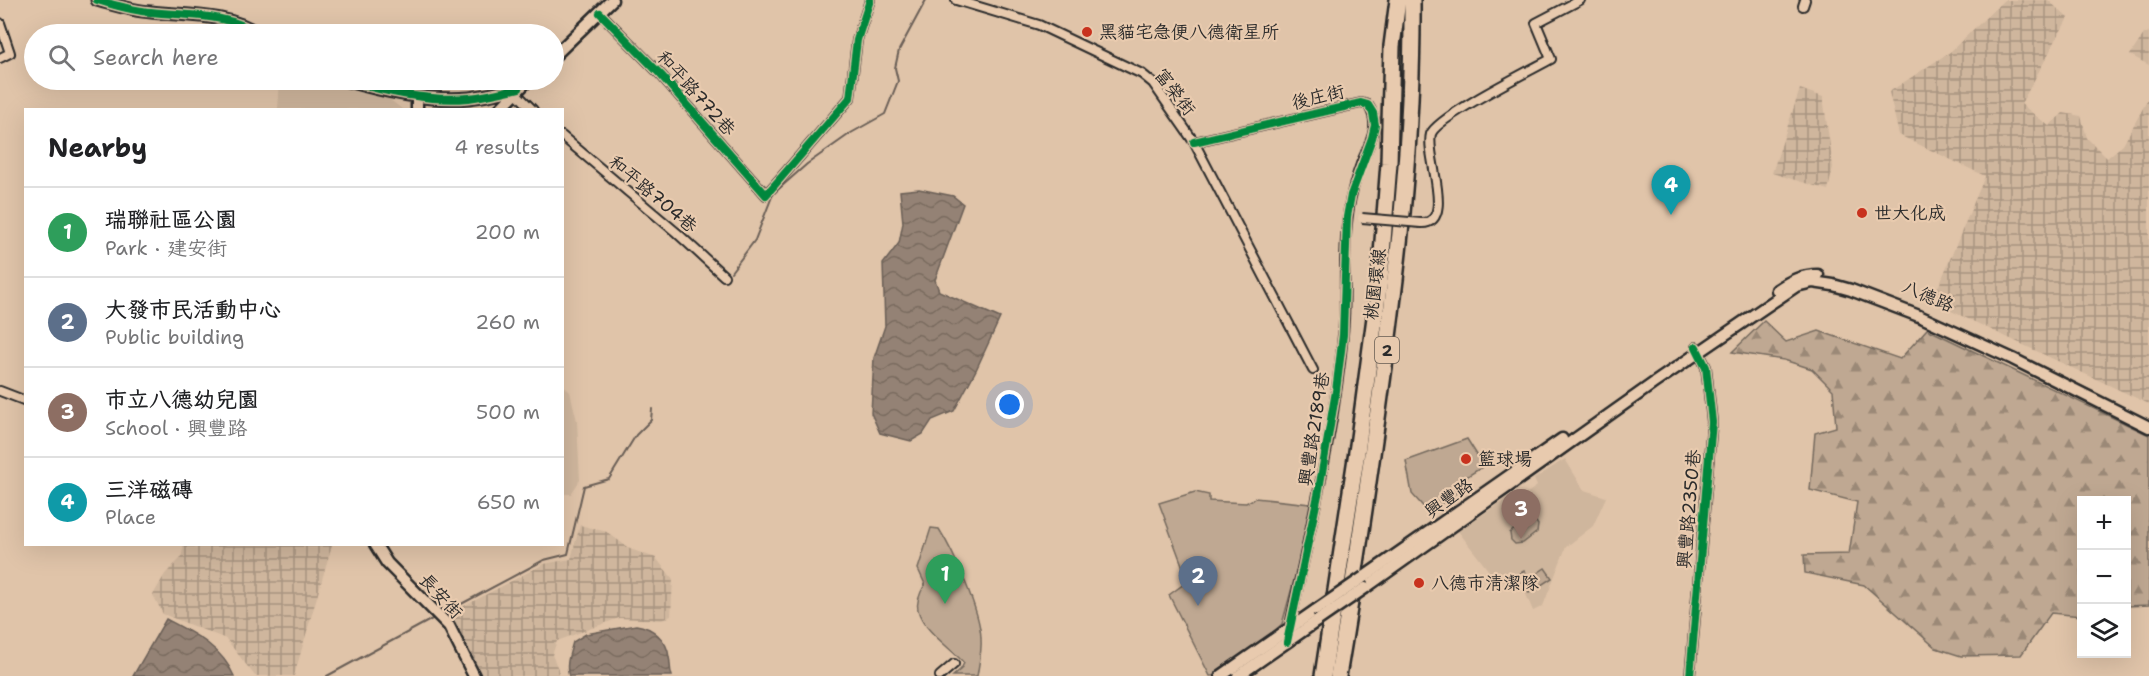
<!DOCTYPE html>
<html lang="en">
<head>
<meta charset="utf-8">
<style>
  :root { --surface:#fff; --page:#f6f6f6; --text:#202124; --muted:#757577; --line:#e0e0e0; --accent:#c8321e }
  body { margin:0; font-family:"Shantell Sans","LXGW WenKai TC",sans-serif; background:var(--page); color:var(--text) }
  .controls { position:absolute; right:18px; bottom:18px; display:grid; overflow:hidden; border-radius:0px; box-shadow:0 6px 24px #0002 }
  .controls button { width:54px; height:54px; display:grid; place-items:center; padding:0; border:0; border-bottom:2px solid var(--line); background:var(--surface); color:var(--text); font:30px sans-serif }
  .you { position:absolute; left:1010px; top:405px; width:21px; height:21px; margin:-15px; border:4px solid #fff; border-radius:50%; background:#1a73e8; box-shadow:0 0 0 9px #1a73e833 }
  .badge { display:grid; place-items:center; width:39px; height:39px; border-radius:50%; background:var(--accent); color:#fff; font-size:20px; font-weight:700 }
  .pin { position:absolute; translate:-50% -50px; filter:drop-shadow(0 2px 3px #0008) }
  .pin::after { content:''; position:absolute; top:32px; width:21px; height:18px; background:inherit; clip-path:polygon(0 0,100% 0,50% 100%) }
  .list { margin:0; padding:0; list-style:none }
  h2 { display:flex; justify-content:space-between; align-items:center; height:78px; margin:0; padding:0 24px; font-size:26px }
  h2 small { font-size:20px; font-weight:400; color:var(--muted) }
  .list li { display:grid; grid-template-columns:39px 1fr auto; gap:18px; align-items:center; box-sizing:border-box; height:90px; padding:0 24px; border-top:2px solid var(--line) }
  .list b { display:block; font-size:22px; white-space:nowrap }
  .list p { margin:0; font-size:20px; white-space:nowrap; color:var(--muted) }
  .list em { font-size:20px; font-style:normal; color:var(--muted) }
  .icon { flex:none; width:33px; height:33px; fill:none; stroke:currentColor; stroke-width:2; stroke-linecap:round; stroke-linejoin:round }
  .map { position:relative; flex:none; width:2149px; height:676px; overflow:hidden }
  .search { position:absolute; background:var(--surface); box-shadow:0 6px 24px #0002; left:24px; top:24px; width:540px; height:66px; display:flex; align-items:center; gap:15px; box-sizing:border-box; padding:0 21px; border-radius:33px; color:var(--muted); font-size:22px }
  .panel { position:absolute; background:var(--surface); box-shadow:0 6px 24px #0002; left:24px; top:108px; width:540px; height:438px; border-radius:0px }
  .map>svg:first-child { display:block }
  .built { fill:#cfb69d }
  .industrial { fill:url(#industrial-grid) }
  .forest { fill:url(#forest-firs); stroke:#756a5e; stroke-width:1.5 }
  .park { fill:#bfa892; stroke:#756a5e; stroke-width:1.5 }
  .water { fill:url(#water-waves); stroke:#6a5f57; stroke-width:1.5 }
  .lines { fill:none; stroke-linecap:round; stroke-linejoin:round }
  .stream { stroke:#6a5f57; stroke-width:2 }
  .minor-casing { stroke:#2b2b2b; stroke-width:12 }
  .tertiary-casing { stroke:#2b2b2b; stroke-width:15 }
  .secondary-casing { stroke:#2b2b2b; stroke-width:15 }
  .motorway-casing { stroke:#2b2b2b; stroke-width:20 }
  .minor { stroke:#e8caae; stroke-width:8 }
  .tertiary { stroke:#e8caae; stroke-width:10 }
  .secondary { stroke:#e8caae; stroke-width:10 }
  .motorway { stroke:#e8caae; stroke-width:15 }
  .minor-bridge-casing { stroke:#2b2b2b; stroke-width:12; stroke-linecap:butt }
  .secondary-bridge-casing { stroke:#2b2b2b; stroke-width:15; stroke-linecap:butt }
  .minor-bridge { stroke:#e8caae; stroke-width:8 }
  .secondary-bridge { stroke:#e8caae; stroke-width:10 }
  .cycleway-casing { stroke:#e8caae; stroke-width:11 }
  .cycleway { stroke:#00873e; stroke-width:8 }
  .poi-dot { fill:#c8321e; stroke:#e8caae; stroke-width:2 }
  .labels { text-anchor:middle; dominant-baseline:central; stroke-width:4.5; stroke-linejoin:round; paint-order:stroke }
  .shield { fill:#e8caae; stroke:#645b52; stroke-width:1.5 }
  .shield-label { font-size:16px; font-weight:bold; fill:#2b2b2b }
  .poi-label { font-size:18px; fill:#2b2b2b; stroke:#e8caae; text-anchor:start }
  .street-label { font-size:18px; fill:#2b2b2b; stroke:#e8caae }
</style>
</head>
<body>
<div class="map">
<svg width="2149" height="676" viewBox="0 0 2149 676">
  <defs>
    <pattern id="industrial-grid" width="8" height="8" patternUnits="userSpaceOnUse" patternTransform="scale(1.5)"><rect width="8" height="8" fill="#cfb69d"/><path d="M0 4h8M4 0v8" fill="none" stroke="#a89480"/></pattern>
    <pattern id="forest-firs" width="22" height="20" patternUnits="userSpaceOnUse" patternTransform="scale(1.5)"><rect width="22" height="20" fill="#bfa892"/><path d="M5 1l3.5 6h-7zM16 11l3.5 6h-7z" fill="#9b8977"/></pattern>
    <pattern id="water-waves" width="16" height="10" patternUnits="userSpaceOnUse" patternTransform="scale(1.5)"><rect width="16" height="10" fill="#948274"/><path d="M0 5q4-4 8 0t8 0" fill="none" stroke="#796b5f"/></pattern>
  </defs>
  <rect width="100%" height="100%" fill="#e0c4a9"/>
  <filter id="ink" filterUnits="userSpaceOnUse"><feTurbulence type="fractalNoise" baseFrequency=".0167" numOctaves="2"/><feDisplacementMap in="SourceGraphic" scale="12" xChannelSelector="R" yChannelSelector="G"/><feConvolveMatrix kernelMatrix="1 2 1 2 8 2 1 2 1" color-interpolation-filters="sRGB"/></filter>
  <g filter="url(#ink)">
    <g class="built">
      <polygon points="280,80 313,80 389,99 402,109 278,109"/>
      <polygon points="563,385 570,392 577,421 580,480 571,494 563,494"/>
      <polygon points="1565,459 1584,490 1606,497 1593,526 1566,547 1543,606 1533,611 1525,592 1492,575 1458,531 1514,494 1519,499 1537,486 1534,479"/>
    </g>
    <g class="industrial">
      <polygon points="2004,0 2048,0 2068,18 2021,104 2049,126 2063,113 2081,116 2087,138 2107,158 2123,145 2149,97 2149,404 1932,302 1985,176 1899,135 1889,92 1950,52"/>
      <polygon points="2149,32 2149,65 2130,55 2144,34"/>
      <polygon points="1800,89 1823,97 1833,167 1828,190 1772,173"/>
      <polygon points="580,525 607,532 630,549 656,558 673,579 671,616 662,620 619,618 557,641 552,655 559,671 556,676 479,676 457,632 445,616 544,564 571,559"/>
      <polygon points="184,545 332,545 294,676 255,676 226,639 163,614 153,595 165,574 181,558"/>
    </g>
    <polygon class="forest" points="1764,321 1786,342 1819,331 1900,359 1927,329 2149,435 2149,605 2127,606 2126,500 2082,500 2081,616 2051,613 2021,655 1961,656 1936,648 1864,585 1805,573 1804,555 1849,554 1857,502 1810,490 1815,433 1836,427 1833,390 1812,369 1784,360 1732,352"/>
    <g class="park">
      <polygon points="1467,439 1484,466 1453,485 1457,492 1429,513 1412,494 1406,461"/>
      <polygon points="1195,492 1209,495 1209,501 1246,503 1255,498 1310,504 1297,569 1282,624 1266,638 1213,676 1210,676 1169,595 1188,581 1159,503"/>
      <polygon points="1525,519 1535,520 1538,525 1537,532 1523,543 1515,544 1511,540 1510,533"/>
      <path d="M 931,528 L 939,529 C 954,553 980,610 981,638 C 982,651 979,664 977,676 L 953,676 L 961,669 L 964,663 C 950,647 924,632 918,610 C 916,602 921,591 925,584 L 918,569 Z"/>
      <polygon points="1545,568 1552,578 1529,593 1517,575 1524,571 1530,578"/>
    </g>
    <g class="water">
      <polygon points="919,189 953,196 963,204 935,280 939,291 1000,318 976,370 954,411 932,420 923,434 911,441 880,433 871,413 874,358 885,326 883,264 899,243 903,223 900,191"/>
      <path d="M 166,619 C 194,634 221,646 234,676 L 133,676 Z"/>
      <path d="M 636,625 C 652,627 667,639 669,657 C 671,665 669,667 672,676 L 569,676 C 565,665 570,653 573,642 L 586,634 Z"/>
    </g>
    <g class="lines">
      <g class="stream">
        <polyline points="731,272 755,240 773,194 807,164 851,133 885,114 898,81 895,68 899,50 926,0"/>
        <polyline points="450,610 544,560 568,554 584,486 609,479 636,435 651,420 652,409"/>
        <polyline points="327,676 434,618"/>
      </g>
      <defs>
        <g id="minor">
          <polyline points="956,0 1039,25 1142,74 1153,83 1194,142 1313,370"/>
          <polyline points="1803,6 1805,0"/>
          <polyline points="600,13 661,75 766,195 850,98 857,40 870,0"/>
          <polyline points="0,23 10,53 0,58"/>
          <polyline points="515,92 533,110"/>
          <polyline points="562,136 677,233 724,276"/>
          <path d="M 1194,142 L 1361,103 L 1368,105 C 1382,125 1369,144 1361,164 C 1356,178 1351,193 1349,208 C 1342,249 1347,293 1343,335 C 1334,435 1309,532 1289,630"/>
          <path d="M 1421,223 C 1456,224 1425,155 1431,134 C 1437,117 1531,70 1551,59 L 1536,23 L 1580,0"/>
          <polyline points="0,391 26,401"/>
          <polyline points="940,676 954,664"/>
          <polyline points="1690,676 1712,422 1706,367 1696,347"/>
        </g>
        <g id="tertiary">
          <path d="M 97,0 C 115,5 132,11 151,12 C 188,16 227,13 259,34"/>
          <polyline points="554,56 612,0"/>
          <path d="M 344,80 C 383,91 428,102 469,98 C 486,96 503,92 519,88"/>
          <polyline points="417,96 417,110"/>
          <polyline points="499,110 528,80"/>
          <polyline points="375,544 387,563 449,626 474,676"/>
        </g>
        <g id="secondary">
          <path d="M 1777,290 C 1790,281 1802,275 1818,275"/>
          <polyline points="1364,577 1562,439"/>
          <polyline points="1365,588 1654,383 1796,286 1813,282 1833,285 1851,290 1919,316 2013,359 2149,427"/>
          <polyline points="1221,676 1316,610"/>
          <polyline points="1238,676 1317,621"/>
        </g>
        <g id="motorway">
          <polyline points="1323,676 1358,445 1380,280 1389,163 1392,46 1398,0"/>
          <path d="M 1338,676 C 1354,581 1368,485 1381,389 C 1399,260 1413,130 1412,0"/>
        </g>
      </defs>
      <use href="#minor" class="minor-casing"/>
      <use href="#tertiary" class="tertiary-casing"/>
      <use href="#secondary" class="secondary-casing"/>
      <use href="#motorway" class="motorway-casing"/>
      <use href="#minor" class="minor"/>
      <use href="#tertiary" class="tertiary"/>
      <use href="#secondary" class="secondary"/>
      <use href="#motorway" class="motorway"/>
      <defs>
        <polyline id="minor-bridge" points="1362,218 1421,223"/>
        <g id="secondary-bridge">
          <polyline points="1316,610 1364,577"/>
          <polyline points="1317,621 1365,588"/>
        </g>
      </defs>
      <use href="#minor-bridge" class="minor-bridge-casing"/>
      <use href="#secondary-bridge" class="secondary-bridge-casing"/>
      <use href="#minor-bridge" class="minor-bridge"/>
      <use href="#secondary-bridge" class="secondary-bridge"/>
      <defs>
        <g id="cycleway">
          <path d="M 97,0 C 115,5 132,11 151,12 C 188,16 227,13 259,34"/>
          <polyline points="600,13 661,75 766,195 850,98 857,40 870,0"/>
          <path d="M 344,80 C 383,91 428,102 469,98 C 486,96 503,92 519,88"/>
          <polyline points="1194,142 1361,103 1368,105 1373,113 1375,125 1372,138 1351,195 1347,217 1343,335 1336,391 1318,495 1287,642"/>
          <polyline points="1690,676 1712,422 1706,367 1696,347"/>
        </g>
      </defs>
      <use href="#cycleway" class="cycleway-casing"/>
      <use href="#cycleway" class="cycleway"/>
    </g>
  </g>
  <g class="poi-dot">
    <circle cx="1087" cy="32" r="6"/>
    <circle cx="1862" cy="213" r="6"/>
    <circle cx="1466" cy="459" r="6"/>
    <circle cx="1419" cy="583" r="6"/>
  </g>
  <g class="labels">
    <rect class="shield" x="1375" y="337" width="24" height="26" rx="4.5"/>
    <g class="shield-label">
      <text x="1387" y="350">2</text>
    </g>
    <g class="poi-label">
      <text x="1099" y="32">黑貓宅急便八德衛星所</text>
      <text x="1874" y="213">世大化成</text>
      <text x="1478" y="459">籃球場</text>
      <text x="1431" y="583">八德市清潔隊</text>
    </g>
    <g class="street-label">
      <text transform="translate(1175 92) rotate(52)">富榮街</text>
      <text transform="translate(696 93) rotate(48)">和平路772巷</text>
      <text transform="translate(1318 97) rotate(-13)">後庄街</text>
      <text transform="translate(653 194) rotate(40)">和平路704巷</text>
      <text transform="translate(1375 284) rotate(-83)">桃園環線</text>
      <text transform="translate(1928 296) rotate(23)">八德路</text>
      <text transform="translate(1314 429) rotate(-81)">興豐路2189巷</text>
      <text transform="translate(1449 498) rotate(-35)">興豐路</text>
      <text transform="translate(1689 509) rotate(-85)">興豐路2350巷</text>
      <text transform="translate(441 596) rotate(47)">長安街</text>
    </g>
  </g>
</svg>
<div class="controls">
<button>+</button>
<button>−</button>
<button><svg class="icon" aria-label="layers" viewBox="0 0 24 24"><path d="M12 4l9 5-9 5-9-5zM3 14l9 5 9-5"/></svg></button>
</div>
<div class="you"></div>
<div class="pin badge" style="left:945px;top:604px;background:#2e9e5b">1</div>
<div class="pin badge" style="left:1198px;top:606px;background:#5c6f8a">2</div>
<div class="pin badge" style="left:1521px;top:539px;background:#8d6e63">3</div>
<div class="pin badge" style="left:1671px;top:215px;background:#0f9aa8">4</div>
<div class="search"><svg class="icon" aria-label="search" viewBox="0 0 24 24"><circle cx="10" cy="10" r="6"/><path d="M15 15l6 6"/></svg>Search here</div>
<section class="panel">
<h2>Nearby<small>4 results</small></h2>
<ul class="list">
<li><span class="badge" style="background:#2e9e5b">1</span><div><b>瑞聯社區公園</b><p>Park · 建安街</p></div><em>200 m</em></li>
<li><span class="badge" style="background:#5c6f8a">2</span><div><b>大發市民活動中心</b><p>Public building</p></div><em>260 m</em></li>
<li><span class="badge" style="background:#8d6e63">3</span><div><b>市立八德幼兒園</b><p>School · 興豐路</p></div><em>500 m</em></li>
<li><span class="badge" style="background:#0f9aa8">4</span><div><b>三洋磁磚</b><p>Place</p></div><em>650 m</em></li>
</ul>
</section>
</div>
</body>
</html>
